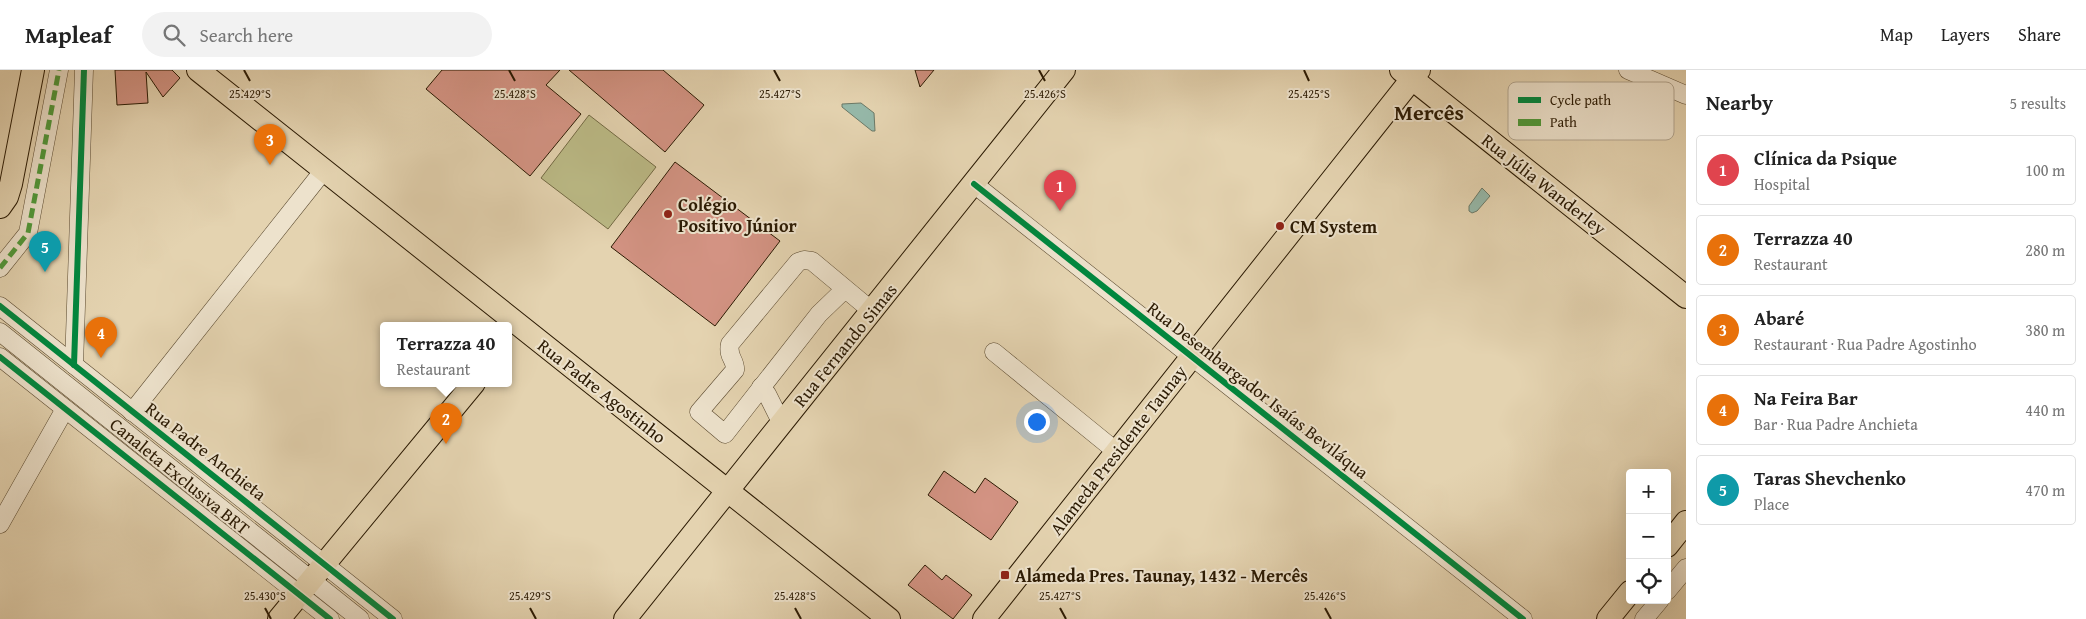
<!DOCTYPE html>
<html lang="en">
<head>
<meta charset="utf-8">
<style>
  :root { --surface:#fff; --page:#f2f2f2; --text:#222; --muted:#767676; --line:#e0e0e0; --accent:#111827 }
  body { margin:0; font-family:"Gentium Book Plus",serif; background:var(--page); color:var(--text) }
  .controls { position:absolute; right:15px; bottom:15px; display:grid; overflow:hidden; border-radius:5px; box-shadow:0 5px 20px #0002 }
  .controls button { width:45px; height:45px; display:grid; place-items:center; padding:0; border:0; border-bottom:1px solid var(--line); background:var(--surface); color:var(--text); font:25px sans-serif }
  .you { position:absolute; left:1036px; top:351px; width:18px; height:18px; margin:-12px; border:4px solid #fff; border-radius:50%; background:#1a73e8; box-shadow:0 0 0 8px #1a73e833 }
  .badge { display:grid; place-items:center; width:32px; height:32px; border-radius:50%; background:var(--accent); color:#fff; font-size:16px; font-weight:700 }
  .pin { position:absolute; translate:-50% -41px; filter:drop-shadow(0 1px 2px #0008) }
  .pin::after { content:''; position:absolute; top:26px; width:18px; height:15px; background:inherit; clip-path:polygon(0 0,100% 0,50% 100%) }
  .popup { position:absolute; left:380px; top:252px; width:132px; height:65px; box-sizing:border-box; display:grid; place-content:center; border-radius:5px; background:var(--surface); filter:drop-shadow(0 1px 4px #0005); font-size:16px; white-space:nowrap; color:var(--muted) }
  .popup b { font-size:19px; color:var(--text) }
  .popup::after { content:''; position:absolute; left:50%; top:100%; margin-left:-10px; border:10px solid transparent; border-top-color:var(--surface) }
  .list { margin:0; padding:0; list-style:none }
  h2 { display:flex; justify-content:space-between; align-items:center; height:65px; margin:0; padding:0 20px; font-size:21px }
  h2 small { font-size:16px; font-weight:400; color:var(--muted) }
  .list li { display:grid; grid-template-columns:32px 1fr auto; gap:15px; align-items:center; box-sizing:border-box; height:70px; margin:0 10px 10px; padding:0 10px; border:1px solid var(--line); border-radius:5px }
  .list b { display:block; font-size:19px; white-space:nowrap }
  .list p { margin:0; font-size:16px; white-space:nowrap; color:var(--muted) }
  .list em { font-size:16px; font-style:normal; color:var(--muted) }
  .icon { flex:none; width:28px; height:28px; fill:none; stroke:currentColor; stroke-width:2; stroke-linecap:round; stroke-linejoin:round }
  .map { position:relative; flex:none; width:1686px; height:549px; overflow:hidden }
  header { display:flex; align-items:center; gap:30px; box-sizing:border-box; height:70px; padding:0 25px; background:var(--surface); border-bottom:1px solid var(--line) }
  header strong { font-size:24px }
  nav { display:flex; gap:28px; margin-inline-start:auto; font-size:18px }
  .search { width:350px; height:45px; background:var(--page); display:flex; align-items:center; gap:12px; box-sizing:border-box; padding:0 18px; border-radius:28px; color:var(--muted); font-size:19px }
  main { display:flex }
  aside { flex:1; background:var(--surface) }
  .map>svg:first-child { display:block }
  .green { fill:#bbba86; stroke:#736a44 }
  .water { fill:#95b8a9; stroke:#6b7967 }
  .building { fill:#d39383; stroke:#2b1a03 }
  .lines { fill:none; stroke-linecap:round; stroke-linejoin:round }
  .minor-casing { stroke:#59482e; stroke-width:19 }
  .major-casing { stroke:#2b1a03; stroke-width:24 }
  .minor { stroke:#ede2cc; stroke-width:18 }
  .major { stroke:#e4d3b0; stroke-width:22 }
  .quiet { stroke:#4f9939; stroke-width:5; stroke-dasharray:10 5; stroke-linecap:butt }
  .cycleway-casing { stroke:#ede2cc; stroke-width:9 }
  .cycleway { stroke:#00873e; stroke-width:6 }
  .ticks { fill:none; stroke:#2b1a03; stroke-width:2 }
  .poi-dot { fill:#8f2418; stroke:#ede2cc; stroke-width:2 }
  .labels { text-anchor:middle; dominant-baseline:central; stroke-width:4; stroke-linejoin:round; paint-order:stroke }
  .street-label { font-size:18px; fill:#2b1a03; stroke:#ede2cc }
  .poi-label { font-size:18px; font-weight:bold; fill:#2b1a03; stroke:#ede2cc; text-anchor:start }
  .district-label { font-size:22px; font-weight:bold; fill:#2b1a03; stroke:#ede2cc }
  .key { fill:#ede2cc; stroke:#b3a690; stroke-width:1 }
  .key-label { font-size:14px; fill:#2b1a03 }
  .ticks-label { font-size:12px; text-anchor:middle; fill:#2b1a03; stroke:#ede2cc; stroke-width:4; stroke-linejoin:round; paint-order:stroke }
</style>
</head>
<body>
<header>
<strong>Mapleaf</strong>
<div class="search"><svg class="icon" aria-label="search" viewBox="0 0 24 24"><circle cx="10" cy="10" r="6"/><path d="M15 15l6 6"/></svg>Search here</div>
<nav><a>Map</a><a>Layers</a><a>Share</a></nav>
</header>
<main>
<div class="map">
<svg width="1686" height="549" viewBox="0 0 1686 549">
  <rect width="100%" height="100%" fill="#e4d3b0"/>
  <filter id="stains"><feTurbulence type="fractalNoise" baseFrequency=".004" numOctaves="4"/><feColorMatrix values="0 0 0 0 .2 0 0 0 0 .09 0 0 0 0 .02 0 0 0 .5 -.17"/></filter>
  <radialGradient id="worn" r=".72"><stop offset=".6" stop-color="#630" stop-opacity="0"/><stop offset="1" stop-color="#630" stop-opacity=".3"/></radialGradient>
  <polygon class="green" points="589,45 656,97 608,159 541,108"/>
  <g class="water">
    <polygon points="861,33 874,43 875,61 872,61 842,37 842,34"/>
    <polygon points="1482,118 1490,126 1477,141 1472,143 1469,141 1469,136"/>
  </g>
  <g class="building">
    <polygon points="115,0 172,0 180,8 163,27 146,2 148,33 117,35"/>
    <polygon points="442,0 560,0 546,15 581,44 530,106 426,19"/>
    <polygon points="569,0 663,0 704,35 665,82"/>
    <polygon points="915,0 934,0 920,17"/>
    <polygon points="675,92 780,171 715,256 611,177"/>
    <polygon points="944,401 975,423 985,408 1018,432 991,470 928,425"/>
    <polygon points="925,495 942,510 946,505 972,525 953,549 908,515"/>
  </g>
  <g class="lines">
    <defs>
      <g id="minor">
        <polyline points="1628,0 1686,25"/>
        <polyline points="974,114 1523,549"/>
        <polyline points="0,198 28,163 59,0"/>
        <path d="M 845,219 L 819,244 L 725,364 L 699,342 L 735,300 C 736,290 727,287 730,274 L 798,192 L 804,190 L 812,191 L 872,241"/>
        <polyline points="0,236 393,549"/>
        <polyline points="0,262 360,549"/>
        <polyline points="994,282 1117,382"/>
        <polyline points="0,287 330,549"/>
        <polyline points="74,295 84,0"/>
        <polyline points="761,317 767,324 782,354"/>
        <polyline points="132,342 324,100"/>
        <polyline points="0,454 65,339"/>
        <polyline points="1667,521 1686,498"/>
        <polyline points="1644,549 1660,530"/>
      </g>
      <g id="major">
        <polyline points="198,0 889,549"/>
        <polyline points="1401,0 1686,227"/>
        <polyline points="0,137 7,127 11,114 33,0"/>
        <polyline points="1667,476 1686,452"/>
        <polyline points="279,549 474,313"/>
        <polyline points="625,549 1064,0"/>
        <polyline points="984,549 1419,0"/>
        <polyline points="1608,549 1630,522"/>
      </g>
    </defs>
    <use href="#minor" class="minor-casing"/>
    <use href="#major" class="major-casing"/>
    <use href="#minor" class="minor"/>
    <use href="#major" class="major"/>
    <polyline class="quiet" points="0,198 28,163 59,0"/>
    <defs>
      <g id="cycleway">
        <polyline points="974,114 1523,549"/>
        <polyline points="0,236 393,549"/>
        <polyline points="0,287 330,549"/>
        <polyline points="74,295 84,0"/>
      </g>
    </defs>
    <use href="#cycleway" class="cycleway-casing"/>
    <use href="#cycleway" class="cycleway"/>
  </g>
  <path class="ticks" d="M 244,0 L 250,11M 509,0 L 515,11M 774,0 L 780,11M 1039,0 L 1045,11M 1304,0 L 1309,11M 265,538 L 271,549M 530,538 L 536,549M 795,538 L 801,549M 1060,538 L 1066,549M 1325,538 L 1331,549"/>
  <g class="poi-dot">
    <circle cx="668" cy="144" r="5"/>
    <circle cx="1280" cy="156" r="5"/>
    <rect x="1000" y="500" width="10" height="10" rx="2.5"/>
  </g>
  <g class="labels">
    <g class="street-label">
      <text transform="translate(1544 114) rotate(38)">Rua Júlia Wanderley</text>
      <text transform="translate(845 275) rotate(-51)">Rua Fernando Simas</text>
      <text transform="translate(1258 320) rotate(38)">Rua Desembargador Isaías Beviláqua</text>
      <text transform="translate(602 321) rotate(38)">Rua Padre Agostinho</text>
      <text transform="translate(1118 380) rotate(-52)">Alameda Presidente Taunay</text>
      <text transform="translate(206 381) rotate(38)">Rua Padre Anchieta</text>
      <text transform="translate(180 406) rotate(39)">Canaleta Exclusiva BRT</text>
    </g>
    <g class="poi-label">
      <text x="678" y="134">Colégio<tspan x="678" dy="21">Positivo Júnior</tspan></text>
      <text x="1290" y="156">CM System</text>
      <text x="1015" y="505">Alameda Pres. Taunay, 1432 - Mercês</text>
    </g>
    <g class="district-label">
      <text x="1429" y="42">Mercês</text>
    </g>
  </g>
  <rect x="1508" y="12" width="166" height="58" rx="8" class="key"/>
  <rect x="1518" y="27" width="23" height="6" fill="#00873e"/>
  <rect x="1518" y="49" width="23" height="7" fill="#4f9939"/>
  <g class="key-label">
    <text x="1550" y="35">Cycle path</text>
    <text x="1550" y="57">Path</text>
  </g>
  <g class="ticks-label">
    <text x="250" y="28">25.429°S</text>
    <text x="515" y="28">25.428°S</text>
    <text x="780" y="28">25.427°S</text>
    <text x="1045" y="28">25.426°S</text>
    <text x="1309" y="28">25.425°S</text>
    <text x="265" y="530">25.430°S</text>
    <text x="530" y="530">25.429°S</text>
    <text x="795" y="530">25.428°S</text>
    <text x="1060" y="530">25.427°S</text>
    <text x="1325" y="530">25.426°S</text>
  </g>
  <rect width="100%" height="100%" filter="url(#stains)"/>
  <rect width="100%" height="100%" fill="url(#worn)"/>
</svg>
<div class="controls">
<button>+</button>
<button>−</button>
<button><svg class="icon" aria-label="locate" viewBox="0 0 24 24"><circle cx="12" cy="12" r="6"/><path d="M12 2v4M12 18v4M2 12h4M18 12h4"/></svg></button>
</div>
<div class="you"></div>
<div class="pin badge" style="left:1060px;top:141px;background:#e0444e">1</div>
<div class="pin badge" style="left:446px;top:374px;background:#e8710a">2</div>
<div class="popup"><b>Terrazza 40</b>Restaurant</div>
<div class="pin badge" style="left:270px;top:95px;background:#e8710a">3</div>
<div class="pin badge" style="left:101px;top:288px;background:#e8710a">4</div>
<div class="pin badge" style="left:45px;top:202px;background:#0f9aa8">5</div>
</div>
<aside>
<h2>Nearby<small>5 results</small></h2>
<ul class="list">
<li><span class="badge" style="background:#e0444e">1</span><div><b>Clínica da Psique</b><p>Hospital</p></div><em>100 m</em></li>
<li><span class="badge" style="background:#e8710a">2</span><div><b>Terrazza 40</b><p>Restaurant</p></div><em>280 m</em></li>
<li><span class="badge" style="background:#e8710a">3</span><div><b>Abaré</b><p>Restaurant · Rua Padre Agostinho</p></div><em>380 m</em></li>
<li><span class="badge" style="background:#e8710a">4</span><div><b>Na Feira Bar</b><p>Bar · Rua Padre Anchieta</p></div><em>440 m</em></li>
<li><span class="badge" style="background:#0f9aa8">5</span><div><b>Taras Shevchenko</b><p>Place</p></div><em>470 m</em></li>
</ul>
</aside>
</main>
</body>
</html>
